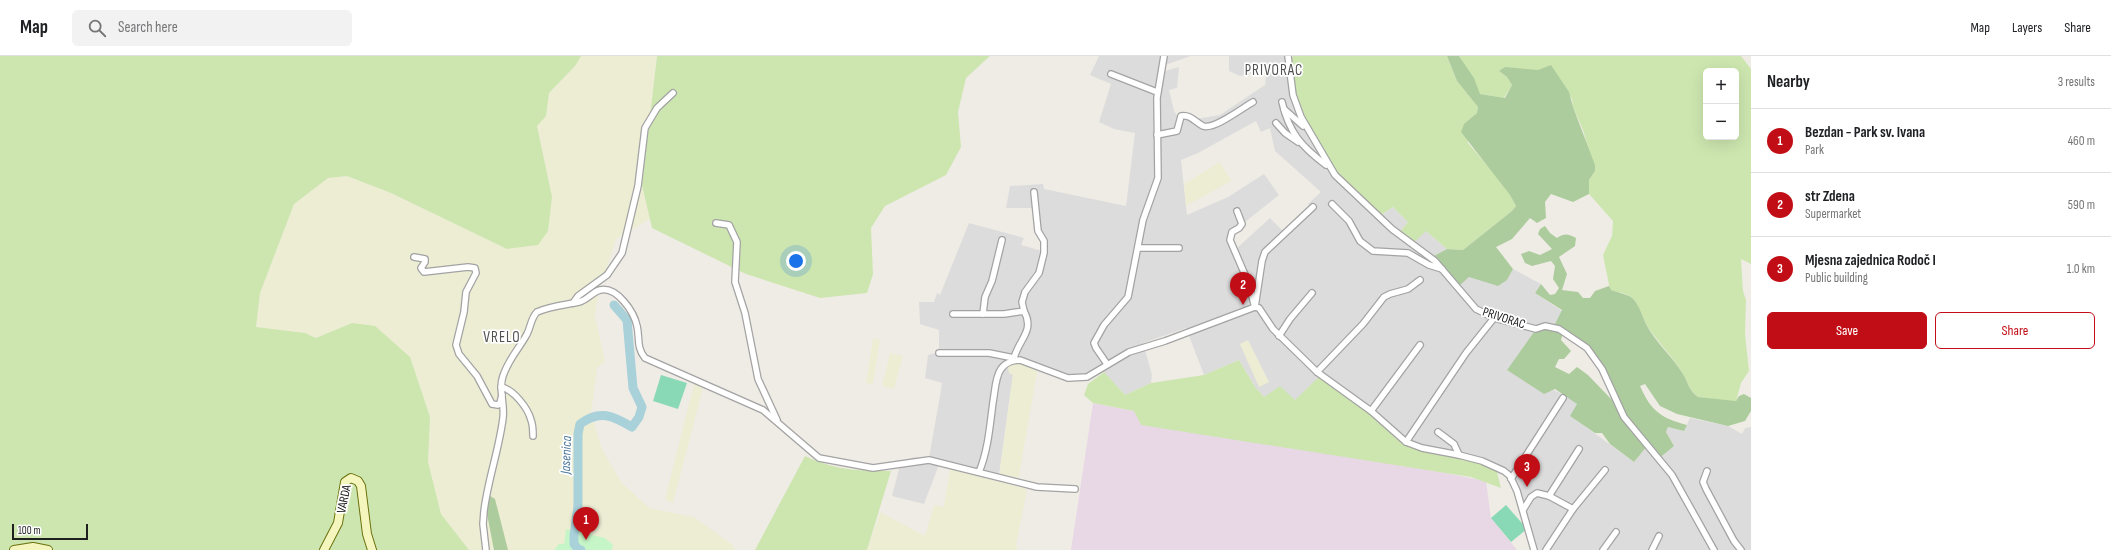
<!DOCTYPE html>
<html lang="en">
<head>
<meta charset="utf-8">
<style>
  :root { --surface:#fff; --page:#f2f2f2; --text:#202124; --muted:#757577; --line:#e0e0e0; --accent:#c10d15 }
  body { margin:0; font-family:"Sofia Sans Condensed",sans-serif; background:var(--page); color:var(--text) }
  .controls { position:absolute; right:12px; top:12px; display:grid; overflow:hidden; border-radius:6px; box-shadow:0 4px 16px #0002 }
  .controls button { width:36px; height:36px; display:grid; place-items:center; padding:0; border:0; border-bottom:1px solid var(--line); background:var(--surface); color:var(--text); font:20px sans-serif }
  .scale { position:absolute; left:12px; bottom:10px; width:76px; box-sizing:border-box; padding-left:4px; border:2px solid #1f1f1f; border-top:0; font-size:11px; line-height:14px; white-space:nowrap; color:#1f1f1f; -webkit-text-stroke:3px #fff; paint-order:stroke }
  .you { position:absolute; left:796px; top:205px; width:14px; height:14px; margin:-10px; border:3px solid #fff; border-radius:50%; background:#1a73e8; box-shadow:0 0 0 6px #1a73e833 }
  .badge { display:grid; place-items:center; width:26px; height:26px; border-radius:50%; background:var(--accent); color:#fff; font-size:13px; font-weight:700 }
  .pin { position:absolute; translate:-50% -33px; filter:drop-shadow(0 1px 2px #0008) }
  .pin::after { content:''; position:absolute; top:21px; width:14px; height:12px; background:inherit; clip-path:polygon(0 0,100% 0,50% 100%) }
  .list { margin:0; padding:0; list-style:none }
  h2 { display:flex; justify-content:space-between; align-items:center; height:52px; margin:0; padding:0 16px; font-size:17px }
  h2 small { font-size:13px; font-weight:400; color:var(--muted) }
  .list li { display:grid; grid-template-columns:26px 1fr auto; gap:12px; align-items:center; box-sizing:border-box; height:64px; padding:0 16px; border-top:1px solid var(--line) }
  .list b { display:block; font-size:15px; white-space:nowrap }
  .list p { margin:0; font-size:13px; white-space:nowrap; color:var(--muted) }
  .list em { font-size:13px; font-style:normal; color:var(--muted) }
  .actions { display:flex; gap:8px; padding:12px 16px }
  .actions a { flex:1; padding:9px 0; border:1px solid var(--accent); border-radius:6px; text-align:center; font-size:14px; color:var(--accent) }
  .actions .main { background:var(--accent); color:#fff }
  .icon { flex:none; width:22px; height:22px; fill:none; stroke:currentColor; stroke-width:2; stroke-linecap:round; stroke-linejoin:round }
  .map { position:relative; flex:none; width:1751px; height:494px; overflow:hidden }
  header { display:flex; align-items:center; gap:24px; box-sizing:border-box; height:56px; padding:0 20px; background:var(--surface); border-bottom:1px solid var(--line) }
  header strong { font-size:19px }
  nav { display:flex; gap:22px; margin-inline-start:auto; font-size:14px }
  .search { width:280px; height:36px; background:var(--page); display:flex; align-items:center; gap:10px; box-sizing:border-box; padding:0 14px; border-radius:6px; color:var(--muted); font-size:15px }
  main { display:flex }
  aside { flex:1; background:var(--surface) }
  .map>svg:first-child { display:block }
  .residential { fill:#dddcdc; fill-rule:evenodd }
  .industrial { fill:#e8d8e6 }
  .farmland { fill:#ecedd3 }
  .grass { fill:#cde6af; fill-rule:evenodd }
  .forest { fill:#adcc9d }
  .park { fill:#c6f6c8 }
  .pitch { fill:#89d9b7 }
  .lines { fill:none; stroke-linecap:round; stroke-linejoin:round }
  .river { stroke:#a9d1da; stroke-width:9 }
  .street-casing { stroke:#a3a3a3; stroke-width:8 }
  .secondary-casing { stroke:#6a700c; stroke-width:10 }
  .street { stroke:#fff; stroke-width:5.5 }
  .secondary { stroke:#f5f6be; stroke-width:8 }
  .labels { text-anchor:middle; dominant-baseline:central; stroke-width:3.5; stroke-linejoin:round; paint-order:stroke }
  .street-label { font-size:13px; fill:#1f1f1f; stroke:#fff }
  .water-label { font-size:14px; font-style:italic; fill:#4b769a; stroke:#fff }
  .quarter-label { font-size:15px; letter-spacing:1px; fill:#525252; stroke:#fff }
</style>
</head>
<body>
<header>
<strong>Map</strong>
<div class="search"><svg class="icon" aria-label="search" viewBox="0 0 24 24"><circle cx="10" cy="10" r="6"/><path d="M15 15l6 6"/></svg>Search here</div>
<nav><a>Map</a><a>Layers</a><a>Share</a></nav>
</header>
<main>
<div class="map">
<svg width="1751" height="494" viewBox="0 0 1751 494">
  <rect width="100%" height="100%" fill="#efece6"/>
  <path class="residential" d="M 1099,0 L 1191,0 L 1159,11 L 1158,17 L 1179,11 L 1177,32 L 1169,34 L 1174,55 L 1179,62 L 1184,56 L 1196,63 L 1220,59 L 1265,29 L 1267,13 L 1240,20 L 1229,15 L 1229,0 L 1288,0 L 1379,161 L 1393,151 L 1408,166 L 1399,177 L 1426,175 L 1447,193 L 1432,201 L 1482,208 L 1507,224 L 1513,213 L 1541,228 L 1535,237 L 1562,255 L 1553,272 L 1536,273 L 1507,314 L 1569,341 L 1577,348 L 1571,360 L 1634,406 L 1647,389 L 1674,390 L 1666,376 L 1668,371 L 1684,375 L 1690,362 L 1728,370 L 1742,378 L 1745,372 L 1751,371 L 1751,494 L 1535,494 L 1523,453 L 1504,413 L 1425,391 L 1295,344 L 1264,341 L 1255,331 L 1239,304 L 1204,319 L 1186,272 L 1143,287 L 1152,319 L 1151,327 L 1125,339 L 1098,310 L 1087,317 L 1077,320 L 1064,320 L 1036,308 L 1013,318 L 999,419 L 940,406 L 924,448 L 892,440 L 901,405 L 914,401 L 929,402 L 940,340 L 942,327 L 925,322 L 928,299 L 939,296 L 939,274 L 920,268 L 919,246 L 934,246 L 937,237 L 940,239 L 969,167 L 1024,182 L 1021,189 L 1046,196 L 1040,176 L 1037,152 L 1006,152 L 1010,130 L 1043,128 L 1044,133 L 1126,150 L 1135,77 L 1114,73 L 1099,66 L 1111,28 L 1090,19 ZM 1256,65 L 1261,76 L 1270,72 L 1275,95 L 1321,136 L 1308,148 L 1311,152 L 1284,176 L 1270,162 L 1236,193 L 1230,178 L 1279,139 L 1264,118 L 1228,141 L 1187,159 L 1181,104 L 1198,97 Z"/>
  <polygon class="industrial" points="1093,347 1486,425 1491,462 1517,494 1071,494"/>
  <g class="farmland">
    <polygon points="581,0 657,0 642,129 650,163 616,183 598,239 595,261 605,305 597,312 591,357 602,393 621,426 649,452 694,461 733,489 735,494 469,494 441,458 428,406 430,361 352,267 316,282 305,277 256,271 260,237 294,148 328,122 347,120 391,137 507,193 548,175 552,141 537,70 546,60 549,37 575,10"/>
    <polygon points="1220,106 1231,125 1186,150 1184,128"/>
    <polygon points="873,282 880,284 873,328 866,327"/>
    <polygon points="1248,284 1269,326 1259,331 1240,288"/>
    <polygon points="890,297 903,300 894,333 882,330"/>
    <polygon points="1014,303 1038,310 1018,426 999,420 1013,319 1009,317 1007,307"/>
    <polygon points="695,324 704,328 673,447 665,443"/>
    <polygon points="950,413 1027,433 1016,490 1018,494 867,494 880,456 925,480 934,449 944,451"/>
  </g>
  <g class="grass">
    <polygon points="0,0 581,0 575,10 549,37 546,60 537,70 552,141 548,175 538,189 507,193 391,137 347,120 328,122 294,148 260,237 256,271 305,277 316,282 352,267 375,270 410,301 430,361 428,406 441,458 469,494 0,494"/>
    <polygon points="657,0 990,0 966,22 958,56 961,91 946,119 885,150 871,172 873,218 867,237 820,242 746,218 652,172 642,129"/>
    <polygon points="1293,0 1447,0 1457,25 1478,51 1477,57 1465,68 1468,87 1497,121 1510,139 1516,150 1512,155 1463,194 1447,193 1426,175 1413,187 1399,177 1408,166 1393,151 1378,161 1335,119 1301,61 1289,8"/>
    <path d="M 1459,0 L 1741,0 L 1751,13 L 1751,208 L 1741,203 L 1743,235 L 1746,244 L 1745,278 L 1749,315 L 1741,327 L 1736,346 L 1698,341 C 1688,333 1687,323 1680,313 C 1670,298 1657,285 1648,271 C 1642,262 1640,248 1631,241 C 1626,237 1616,236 1610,234 L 1603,199 L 1612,180 L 1613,165 L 1589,138 L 1589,124 L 1595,115 L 1583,74 L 1573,51 L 1572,43 L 1551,10 L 1538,14 L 1499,15 L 1507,21 L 1512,29 L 1504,42 L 1480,38 ZM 1706,15 L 1736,15 L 1736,81 L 1706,81 Z"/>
    <polygon points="1239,304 1255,331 1264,341 1280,330 1295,344 1320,320 1370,357 1402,385 1496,412 1501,432 1471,421 1141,369 1134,355 1093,347 1084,339 1088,328 1104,316 1125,339 1151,327 1204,319"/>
    <path d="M 805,400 C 835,414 858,415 891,415 L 867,494 L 755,494 Z"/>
  </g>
  <g class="forest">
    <polygon points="1447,0 1459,0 1474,22 1480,38 1505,42 1512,29 1507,21 1499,15 1505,11 1538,14 1551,9 1569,36 1573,51 1595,109 1595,115 1589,124 1589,138 1573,146 1551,138 1545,146 1546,162 1537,167 1530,162 1512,183 1496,191 1513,213 1507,224 1498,230 1469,221 1459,230 1432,201 1447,193 1463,194 1512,155 1516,150 1510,139 1461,76 1464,68 1477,57 1478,51 1457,25"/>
    <path d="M 1545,170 L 1550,177 L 1557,182 C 1565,177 1568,178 1576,182 L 1575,190 L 1559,201 L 1567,218 L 1562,234 L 1578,236 L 1583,242 L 1590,242 L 1595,235 L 1609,230 L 1611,234 C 1616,236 1626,238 1631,241 C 1639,247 1642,260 1646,268 C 1655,286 1673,301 1683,318 C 1689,328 1688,333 1698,341 L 1736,345 L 1739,340 L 1744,338 L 1751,342 L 1751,355 L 1745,365 L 1728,370 L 1677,358 L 1660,350 L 1645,328 L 1640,330 C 1651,355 1661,362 1687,369 L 1684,375 L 1668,371 L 1666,376 L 1674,390 L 1658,403 L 1647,390 L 1634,406 L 1610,388 L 1602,377 L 1595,377 L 1570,360 L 1577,348 L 1555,333 L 1544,338 L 1507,314 L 1536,273 L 1545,270 L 1563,277 L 1561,284 L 1571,295 L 1564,303 L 1559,303 L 1555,311 L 1569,318 L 1577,311 L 1588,319 L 1613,345 L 1618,347 C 1608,321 1597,300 1575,283 C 1567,278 1562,273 1553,272 L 1562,254 L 1535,237 L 1541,228 L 1550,239 L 1555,238 L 1559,232 L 1553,223 L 1555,210 L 1551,205 L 1532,210 L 1525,207 L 1521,198 L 1529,195 L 1540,199 L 1552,193 L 1538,178 L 1540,173 Z"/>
    <polygon points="490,440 495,443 508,494 494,494 487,458"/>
  </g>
  <polygon class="park" points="566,473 605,482 613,489 612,494 554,494 559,488 564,488"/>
  <g class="pitch">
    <polygon points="661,319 687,327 678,353 653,345"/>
    <polygon points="1506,449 1527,473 1511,486 1491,462"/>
  </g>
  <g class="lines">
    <path class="river" d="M 581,494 L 578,493 L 574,488 L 574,479 L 578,450 L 578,378 L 580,368 C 600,353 613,360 632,371 L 639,361 L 642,351 L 633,332 L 627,264 L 614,249"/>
    <defs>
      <g id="street">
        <polyline points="1288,0 1293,39 1301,61 1335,119 1392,173 1435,205 1476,253 1494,262 1536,273 1545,270 1559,273 1587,292 1602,313 1624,361 1672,419 1714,494"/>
        <polyline points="1111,18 1157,36"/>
        <path d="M 1282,46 C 1289,77 1302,91 1326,109"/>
        <polyline points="1284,53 1303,70"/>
        <polyline points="1276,67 1285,77 1298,86"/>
        <path d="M 1157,79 L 1177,75 L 1181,60 C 1190,58 1195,66 1203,70 C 1214,74 1242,52 1253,46"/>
        <polyline points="1332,148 1349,165 1360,185 1373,195 1408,197 1429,209 1442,213"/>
        <polyline points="1237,155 1242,168 1239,172 1232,176 1230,184 1249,228 1254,248"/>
        <polyline points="716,167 729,169 737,186 735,226 745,257 758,323 777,364"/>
        <polyline points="1138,192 1179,192"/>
        <polyline points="414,201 425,203 425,206 421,212 424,216 468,211 475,212 476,217 466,236 464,256 456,289 459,298 477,320 492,348 498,349 500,347 502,339"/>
        <polyline points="573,247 578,240 607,219 622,197 638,130 645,72 657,52 673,37"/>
        <polyline points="1255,251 1262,205 1265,196 1313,151"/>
        <polyline points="1024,255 1022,246 1025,236 1039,217 1044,197 1044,185 1038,175 1034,136"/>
        <path d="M 953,258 L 1004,258 L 1024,255 C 1035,275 1019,283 1014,302"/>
        <polyline points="983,258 985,241 992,225 1002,184"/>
        <polyline points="1279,280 1290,263 1312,237"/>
        <polyline points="939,297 989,297 1014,302 1014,304"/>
        <polyline points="1107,308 1096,292 1094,287 1104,269 1128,241 1143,164 1158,122 1157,42 1164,0"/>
        <polyline points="1317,316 1363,268 1384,241 1390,238 1408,233 1420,224"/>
        <path d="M 501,331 C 513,333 528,352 531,364 C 533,369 533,375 533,380"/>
        <polyline points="1371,355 1420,289"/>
        <polyline points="1438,376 1454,388 1459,399"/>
        <polyline points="1406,386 1466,297 1494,262"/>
        <polyline points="1707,415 1703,426 1706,433 1734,485 1741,494"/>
        <path d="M 979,416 C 988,395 990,369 993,346 C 995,336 995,321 1001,313 C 1005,307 1013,304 1020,304 L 1068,322 L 1087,321 L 1129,296 L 1165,285 L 1255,251 L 1259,252 L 1273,273 L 1317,316 L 1371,355 L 1406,386 L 1422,392 L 1459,399 L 1482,405 L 1504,415 L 1510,420 L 1517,435 L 1534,494"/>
        <polyline points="1511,423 1563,342"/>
        <polyline points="1549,440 1579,393"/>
        <polyline points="1523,454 1531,441 1537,437 1549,440 1573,453"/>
        <path d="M 486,494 L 483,468 L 484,455 C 488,423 499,394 503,362 C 505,347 498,333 503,320 C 509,302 519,293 527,278 C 531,270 531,262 537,256 C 551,250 565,249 579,246 C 588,244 592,236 600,234 C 617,230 634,256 637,270 C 640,282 636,291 645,302 L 763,354 L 819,402 L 873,412 L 929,404 L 1037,431 L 1075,433"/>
        <polyline points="1546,494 1573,453 1605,414"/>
        <polyline points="1603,494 1616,476"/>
        <polyline points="1652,494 1659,480"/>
      </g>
      <g id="secondary">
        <polyline points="14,494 33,491 48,494"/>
        <polyline points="324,494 338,467 345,426 351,422 358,425 361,430 367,478 372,494"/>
      </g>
    </defs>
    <use href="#street" class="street-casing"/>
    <use href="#secondary" class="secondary-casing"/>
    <use href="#street" class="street"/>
    <use href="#secondary" class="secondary"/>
  </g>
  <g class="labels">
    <g class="street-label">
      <text transform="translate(1504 262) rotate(18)">PRIVORAC</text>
      <text transform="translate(344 443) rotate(-78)">VARDA</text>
    </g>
    <g class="water-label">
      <text transform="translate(566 399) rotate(-88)">Jasenica</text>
    </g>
    <g class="quarter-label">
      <text x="1274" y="14">PRIVORAC</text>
      <text x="502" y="281">VRELO</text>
    </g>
  </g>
</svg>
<div class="controls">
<button>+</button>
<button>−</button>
</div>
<div class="scale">100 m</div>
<div class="you"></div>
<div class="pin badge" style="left:586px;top:484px">1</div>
<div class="pin badge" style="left:1243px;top:249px">2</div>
<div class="pin badge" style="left:1527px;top:431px">3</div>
</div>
<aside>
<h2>Nearby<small>3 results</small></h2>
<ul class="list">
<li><span class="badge">1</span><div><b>Bezdan - Park sv. Ivana</b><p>Park</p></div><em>460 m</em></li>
<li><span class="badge">2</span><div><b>str Zdena</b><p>Supermarket</p></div><em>590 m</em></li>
<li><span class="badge">3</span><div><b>Mjesna zajednica Rodoč I</b><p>Public building</p></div><em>1.0 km</em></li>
</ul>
<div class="actions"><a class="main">Save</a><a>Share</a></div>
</aside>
</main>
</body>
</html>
